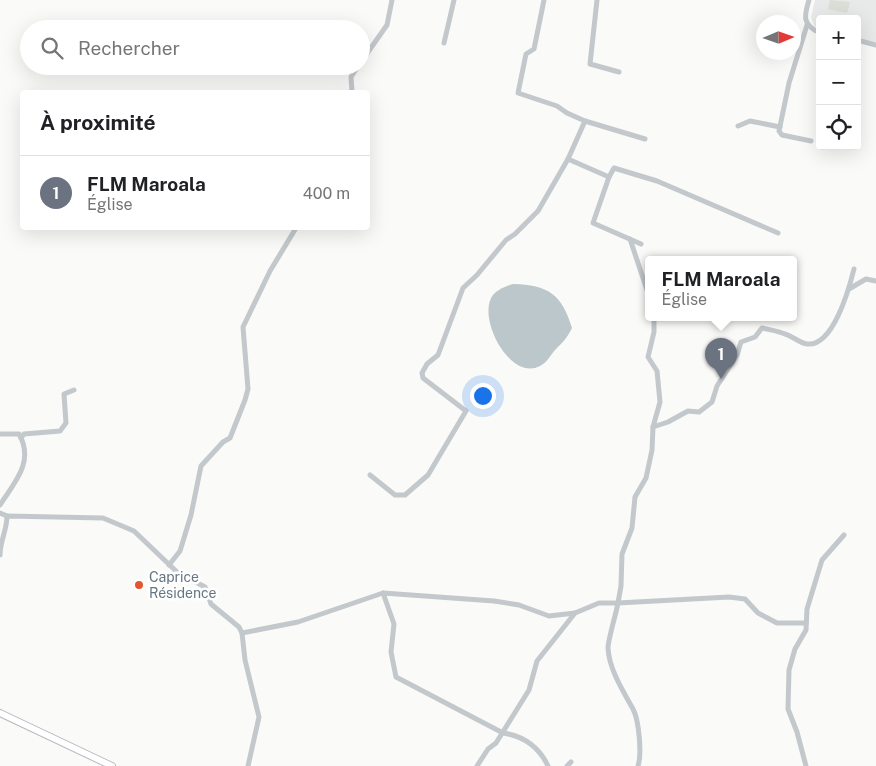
<!DOCTYPE html>
<html lang="fr">
<head>
<meta charset="utf-8">
<style>
  :root { --surface:#fff; --page:#f2f2f2; --text:#202124; --muted:#757577; --line:#e0e0e0; --accent:#ea580c }
  body { margin:0; font-family:"Public Sans",sans-serif; background:var(--page); color:var(--text) }
  .controls { position:absolute; right:15px; top:15px; display:grid; overflow:hidden; border-radius:5px; box-shadow:0 5px 20px #0002 }
  .controls button { width:45px; height:45px; display:grid; place-items:center; padding:0; border:0; border-bottom:1px solid var(--line); background:var(--surface); color:var(--text); font:25px sans-serif }
  .compass { position:absolute; left:756px; top:15px; width:45px; height:45px; border-radius:50%; background:var(--surface); box-shadow:0 5px 20px #0002; rotate:88deg }
  .you { position:absolute; left:482px; top:395px; width:18px; height:18px; margin:-12px; border:4px solid #fff; border-radius:50%; background:#1a73e8; box-shadow:0 0 0 8px #1a73e833 }
  .badge { display:grid; place-items:center; width:32px; height:32px; border-radius:50%; background:var(--accent); color:#fff; font-size:16px; font-weight:700 }
  .pin { position:absolute; translate:-50% -41px; filter:drop-shadow(0 1px 2px #0008) }
  .pin::after { content:''; position:absolute; top:26px; width:18px; height:15px; background:inherit; clip-path:polygon(0 0,100% 0,50% 100%) }
  .popup { position:absolute; left:645px; top:256px; width:152px; height:65px; box-sizing:border-box; display:grid; place-content:center; border-radius:5px; background:var(--surface); filter:drop-shadow(0 1px 4px #0005); font-size:16px; white-space:nowrap; color:var(--muted) }
  .popup b { font-size:19px; color:var(--text) }
  .popup::after { content:''; position:absolute; left:50%; top:100%; margin-left:-10px; border:10px solid transparent; border-top-color:var(--surface) }
  .list { margin:0; padding:0; list-style:none }
  h2 { display:flex; justify-content:space-between; align-items:center; height:65px; margin:0; padding:0 20px; font-size:21px }
  h2 small { font-size:16px; font-weight:400; color:var(--muted) }
  .list li { display:grid; grid-template-columns:32px 1fr auto; gap:15px; align-items:center; box-sizing:border-box; height:75px; padding:0 20px; border-top:1px solid var(--line) }
  .list b { display:block; font-size:19px; white-space:nowrap }
  .list p { margin:0; font-size:16px; white-space:nowrap; color:var(--muted) }
  .list em { font-size:16px; font-style:normal; color:var(--muted) }
  .icon { flex:none; width:28px; height:28px; fill:none; stroke:currentColor; stroke-width:2; stroke-linecap:round; stroke-linejoin:round }
  .map { position:relative; flex:none; width:876px; height:766px; overflow:hidden }
  .search { position:absolute; background:var(--surface); box-shadow:0 5px 20px #0002; left:20px; top:20px; width:350px; height:55px; display:flex; align-items:center; gap:12px; box-sizing:border-box; padding:0 18px; border-radius:28px; color:var(--muted); font-size:19px }
  .panel { position:absolute; background:var(--surface); box-shadow:0 5px 20px #0002; left:20px; top:90px; width:350px; height:140px; border-radius:5px }
  .map>svg:first-child { display:block }
  .built { fill:#e8e9e9 }
  .green { fill:#dadfd7 }
  .water { fill:#bbc7cb }
  .lines { fill:none; stroke-linecap:round; stroke-linejoin:round }
  .major-casing { stroke:#b5babe; stroke-width:8 }
  .minor { stroke:#c3c8cc; stroke-width:5 }
  .major { stroke:#fff; stroke-width:6 }
  .poi-dot { fill:#e4572e; stroke:#fff; stroke-width:2 }
  .labels { text-anchor:middle; dominant-baseline:central; stroke-width:5; stroke-linejoin:round; paint-order:stroke }
  .poi-label { font-size:14px; fill:#657683; stroke:#fff; text-anchor:start }
</style>
</head>
<body>
<div class="map">
<svg width="876" height="766" viewBox="0 0 876 766">
  <rect width="100%" height="100%" fill="#fafaf8"/>
  <polygon class="built" points="815,0 876,0 876,45 857,40 857,19 820,19 820,33 814,25 811,17"/>
  <polygon class="green" points="830,0 850,2 847,13 828,9"/>
  <path class="water" d="M 513,284 C 548,285 562,294 572,328 C 567,338 563,342 556,349 C 550,355 548,362 540,366 C 510,382 476,317 493,295 C 498,289 506,286 513,284 Z"/>
  <g class="lines">
    <defs>
      <polyline id="major" points="0,713 112,766"/>
    </defs>
    <use href="#major" class="major-casing"/>
    <g class="minor">
      <polyline points="544,0 534,49 526,54 518,93 557,106 567,113 585,121 645,139"/>
      <polyline points="597,0 590,64 619,72"/>
      <path d="M 809,0 C 804,16 802,25 820,33"/>
      <polyline points="807,25 789,83 779,131 782,135 811,141"/>
      <polyline points="857,40 876,45"/>
      <polyline points="444,43 454,0"/>
      <polyline points="361,62 387,25 392,0"/>
      <polyline points="352,92 351,77 358,66"/>
      <polyline points="585,121 568,159 609,177 593,223 641,244"/>
      <polyline points="738,126 750,121 780,127"/>
      <polyline points="609,177 614,168 657,181 778,233"/>
      <polyline points="630,239 648,293"/>
      <polyline points="849,289 866,279 876,281"/>
      <path d="M 653,427 L 668,422 L 688,411 L 699,412 L 712,402 L 717,386 L 737,355 L 741,342 L 755,337 L 762,328 C 770,330 778,331 785,334 C 792,336 800,343 807,344 C 833,347 849,289 854,269"/>
      <path d="M 0,434 L 19,434 C 35,462 14,483 0,505"/>
      <polyline points="21,438 24,434 60,431 66,423 64,394 74,390"/>
      <polyline points="370,475 395,495 405,495 428,475 466,411 423,378 422,373 427,364 438,355 463,288 477,275 506,240 515,234 538,211 568,159"/>
      <polyline points="0,513 7,516"/>
      <path d="M 0,555 C 0,541 7,530 7,516 L 103,518 L 134,531 L 177,572 L 205,587 L 211,604 L 239,627 L 242,633 L 245,660 L 259,717 L 248,766"/>
      <polyline points="169,565 180,551 191,515 201,466 223,442 230,438 245,400 248,389 243,327 270,271 296,228"/>
      <polyline points="242,633 298,622 383,593"/>
      <polyline points="477,766 488,749 496,743 529,690 537,661 575,613"/>
      <path d="M 548,766 C 539,747 523,736 503,733 L 396,677 L 391,652 L 394,624 L 383,593 L 494,601 L 519,605 L 549,616 L 575,613 L 599,603 L 618,603 L 621,586 L 622,554 L 632,528 L 635,497 L 646,478 L 652,450 L 653,427 L 660,402 L 657,371 L 648,357 L 654,332 L 654,318"/>
      <polyline points="567,766 571,762"/>
      <path d="M 638,766 C 642,754 639,720 633,709 C 623,691 609,669 608,648 C 608,640 616,614 618,603 L 729,597 L 745,599 L 758,613 L 777,623 L 806,623"/>
      <polyline points="806,766 797,732 788,709 789,670 795,649 806,630 807,609 822,560 844,535"/>
    </g>
    <use href="#major" class="major"/>
  </g>
  <circle class="poi-dot" cx="139" cy="585" r="5"/>
  <g class="labels">
    <g class="poi-label">
      <text x="149" y="577">Caprice<tspan x="149" dy="16">Résidence</tspan></text>
    </g>
  </g>
</svg>
<div class="controls">
<button>+</button>
<button>−</button>
<button><svg class="icon" aria-label="locate" viewBox="0 0 24 24"><circle cx="12" cy="12" r="6"/><path d="M12 2v4M12 18v4M2 12h4M18 12h4"/></svg></button>
</div>
<svg class="compass" viewBox="-18 -18 36 36"><path d="M0-13l5 13h-10z" fill="#e53935"/><path d="M0 13l5-13h-10z" fill="#757577"/></svg>
<div class="you"></div>
<div class="pin badge" style="left:721px;top:379px;background:#6b7280">1</div>
<div class="popup"><b>FLM Maroala</b>Église</div>
<div class="search"><svg class="icon" aria-label="search" viewBox="0 0 24 24"><circle cx="10" cy="10" r="6"/><path d="M15 15l6 6"/></svg>Rechercher</div>
<section class="panel">
<h2>À proximité<small></small></h2>
<ul class="list">
<li><span class="badge" style="background:#6b7280">1</span><div><b>FLM Maroala</b><p>Église</p></div><em>400 m</em></li>
</ul>
</section>
</div>
</body>
</html>
